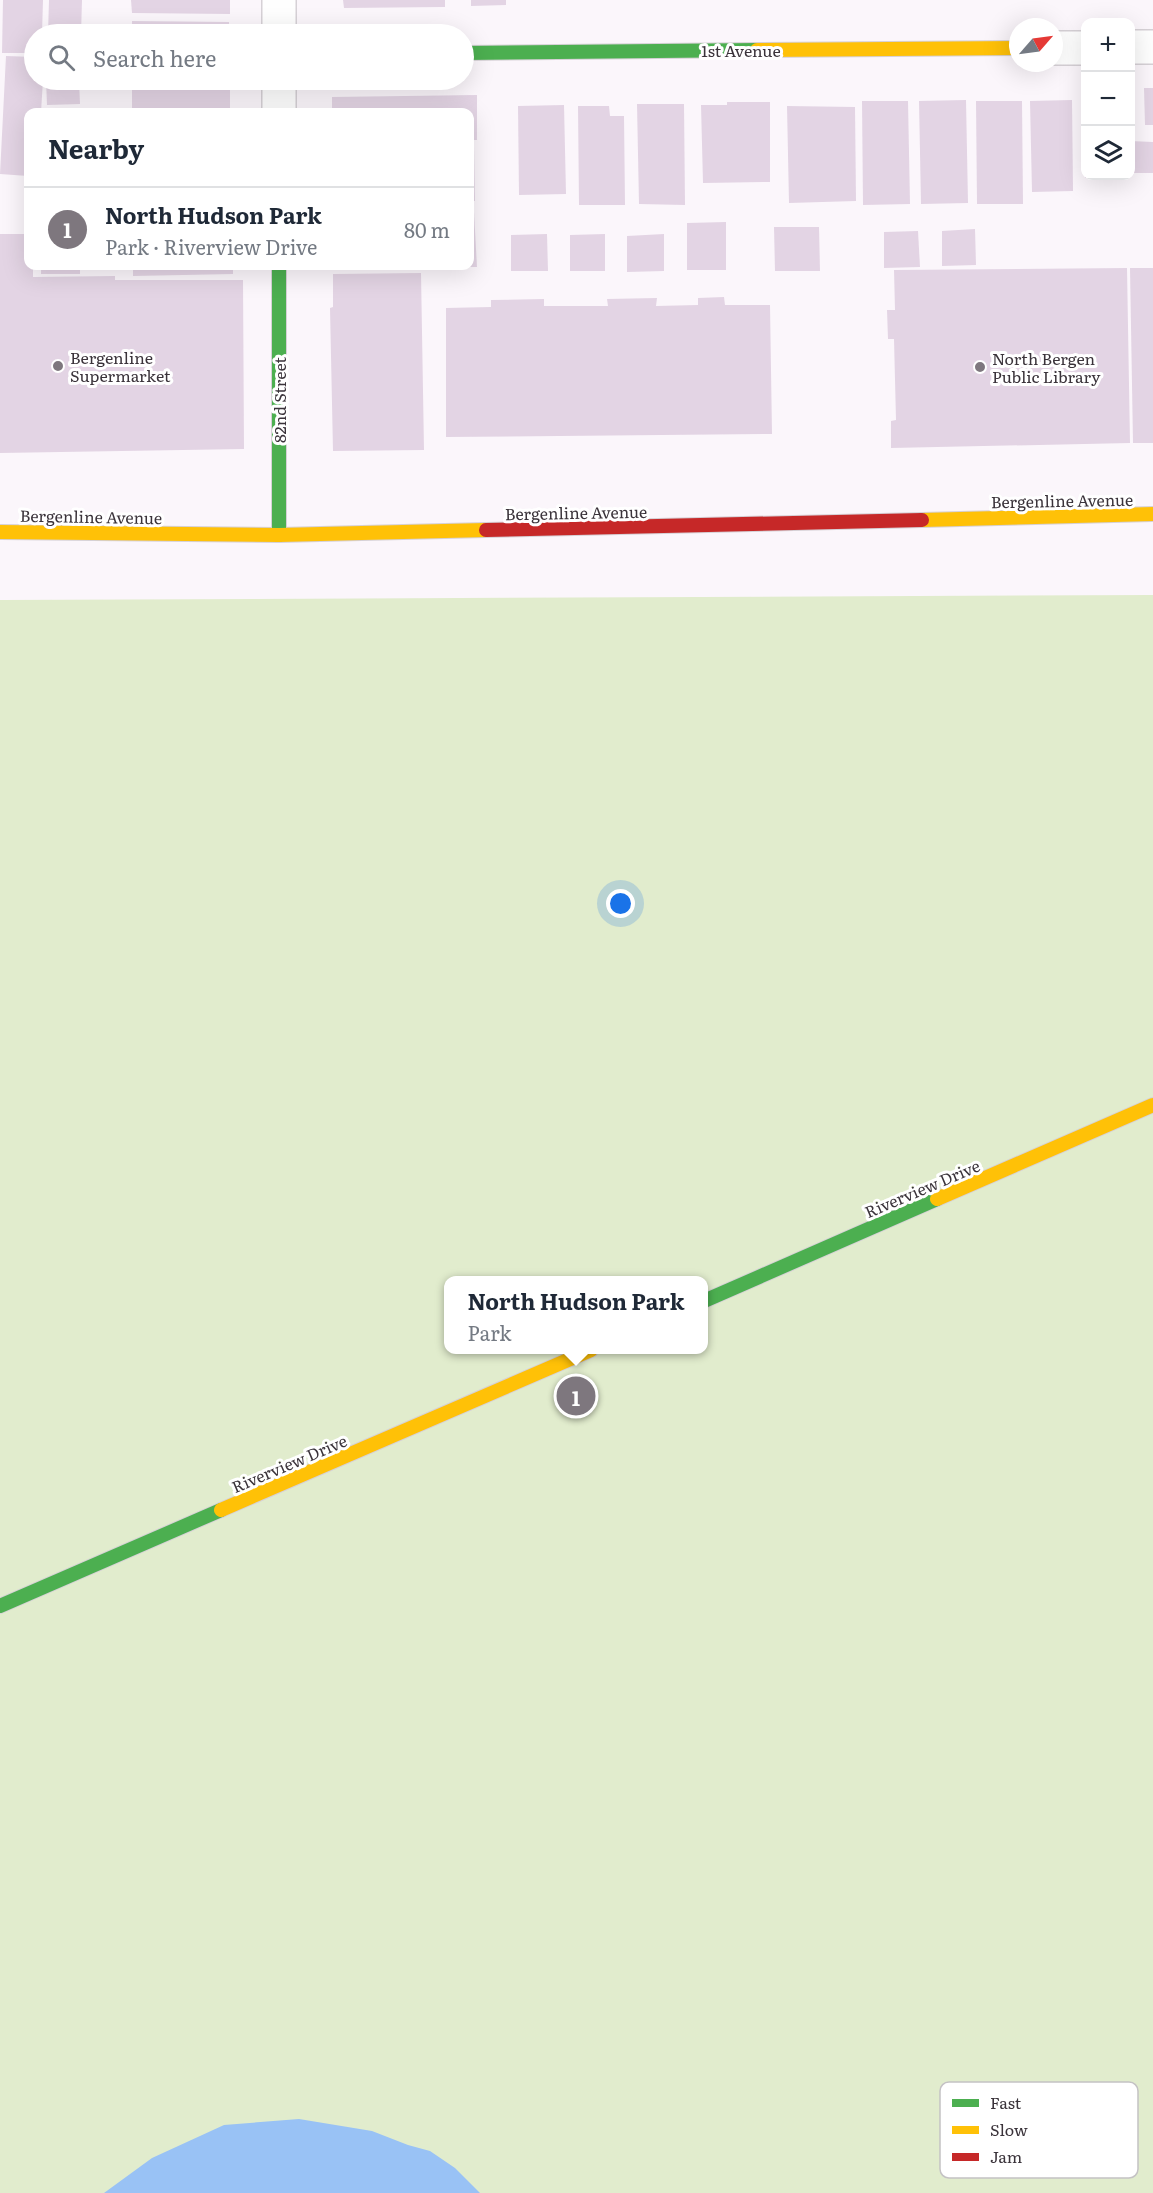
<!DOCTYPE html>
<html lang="en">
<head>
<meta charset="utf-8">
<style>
  :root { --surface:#fff; --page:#f2f2f3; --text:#1f2937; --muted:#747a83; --line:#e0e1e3; --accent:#7e777e }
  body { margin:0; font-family:Literata,serif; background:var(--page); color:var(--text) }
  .controls { position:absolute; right:18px; top:18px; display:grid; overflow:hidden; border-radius:12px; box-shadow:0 6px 24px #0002 }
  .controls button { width:54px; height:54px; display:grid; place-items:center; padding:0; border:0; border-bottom:2px solid var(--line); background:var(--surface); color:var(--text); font:30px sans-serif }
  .compass { position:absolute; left:1009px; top:18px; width:54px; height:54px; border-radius:50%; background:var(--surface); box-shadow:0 6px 24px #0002; rotate:62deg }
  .you { position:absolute; left:621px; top:904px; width:21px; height:21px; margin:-15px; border:4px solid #fff; border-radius:50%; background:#1a73e8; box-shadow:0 0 0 9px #1a73e833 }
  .badge { display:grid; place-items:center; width:39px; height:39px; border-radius:50%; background:var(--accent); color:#fff; font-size:20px; font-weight:700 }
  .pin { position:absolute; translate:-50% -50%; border:3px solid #fff; box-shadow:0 2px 6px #0006 }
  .popup { position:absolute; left:444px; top:1276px; width:264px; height:78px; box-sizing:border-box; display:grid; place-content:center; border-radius:12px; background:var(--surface); filter:drop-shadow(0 2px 4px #0005); font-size:20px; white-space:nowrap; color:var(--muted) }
  .popup b { font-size:22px; color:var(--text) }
  .popup::after { content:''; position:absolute; left:50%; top:100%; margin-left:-12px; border:12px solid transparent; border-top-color:var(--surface) }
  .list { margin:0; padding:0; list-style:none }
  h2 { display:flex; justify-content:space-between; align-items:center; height:78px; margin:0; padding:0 24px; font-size:26px }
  h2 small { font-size:20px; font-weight:400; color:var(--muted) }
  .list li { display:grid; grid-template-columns:39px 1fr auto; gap:18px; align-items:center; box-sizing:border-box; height:84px; padding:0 24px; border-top:2px solid var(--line) }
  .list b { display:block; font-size:22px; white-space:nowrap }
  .list p { margin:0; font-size:20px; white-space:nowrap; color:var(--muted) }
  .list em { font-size:20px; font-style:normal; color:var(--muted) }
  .icon { flex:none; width:33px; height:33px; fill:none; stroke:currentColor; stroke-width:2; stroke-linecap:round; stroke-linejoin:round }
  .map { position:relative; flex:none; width:1153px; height:2193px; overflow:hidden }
  .search { position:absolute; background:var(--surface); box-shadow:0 6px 24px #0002; left:24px; top:24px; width:450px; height:66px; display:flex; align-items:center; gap:15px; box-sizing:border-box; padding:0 21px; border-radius:33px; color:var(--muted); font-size:22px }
  .panel { position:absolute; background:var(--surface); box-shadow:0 6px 24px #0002; left:24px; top:108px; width:450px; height:162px; border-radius:12px }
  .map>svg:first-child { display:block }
  .green { fill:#e1eccd; fill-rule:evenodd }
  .water { fill:#99c2f5 }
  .building { fill:#e3d4e4 }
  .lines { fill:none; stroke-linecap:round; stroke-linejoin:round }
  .street-casing { stroke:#d6d1d6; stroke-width:36 }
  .fast-casing { stroke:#d6d1d6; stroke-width:16 }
  .slow-casing { stroke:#d6d1d6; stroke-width:16 }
  .jam-casing { stroke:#d6d1d6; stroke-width:16 }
  .street { stroke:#fefefe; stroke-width:33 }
  .fast { stroke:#4caf50; stroke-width:14 }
  .slow { stroke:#ffc107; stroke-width:14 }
  .jam { stroke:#c62828; stroke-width:14 }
  .poi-dot { fill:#7e777e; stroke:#fff; stroke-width:2 }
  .labels { text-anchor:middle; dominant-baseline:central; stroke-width:6; stroke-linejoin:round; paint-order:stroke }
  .street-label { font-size:16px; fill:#3a333a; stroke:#fff }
  .poi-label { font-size:16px; fill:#3a333a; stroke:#fff; text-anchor:start }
  .key { fill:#fff; stroke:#c4c2c4; stroke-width:1.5 }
  .key-label { font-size:16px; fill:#3a333a }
</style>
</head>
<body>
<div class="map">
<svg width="1153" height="2193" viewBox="0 0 1153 2193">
  <rect width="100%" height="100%" fill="#fbf6fb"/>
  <path class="green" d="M 1153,595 L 1153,2193 L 0,2193 L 0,600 ZM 448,1280 L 704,1280 L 704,1350 L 448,1350 Z"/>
  <polygon class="water" points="299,2119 372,2131 408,2145 430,2151 455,2168 480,2193 104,2193 152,2158 224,2125"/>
  <g class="building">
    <polygon points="3,0 43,0 42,34 34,34 34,53 2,53"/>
    <polygon points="49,0 82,0 81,34 48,34"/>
    <polygon points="131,0 230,0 230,14 132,13"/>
    <polygon points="343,0 445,0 445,7 344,8"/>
    <polygon points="471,0 506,0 506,5 471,6"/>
    <polygon points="132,21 229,22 229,34 132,34"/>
    <polygon points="6,56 34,57 34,80 43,80 41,112 28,112 28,176 0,174"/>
    <polygon points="46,80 79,80 80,104 47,105"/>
    <rect x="132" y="80" width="98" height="32"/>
    <polygon points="1144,88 1153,88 1153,125 1145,125"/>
    <polygon points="477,95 477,140 470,140 470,112 332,112 332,97"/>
    <polygon points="966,100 968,203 921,204 919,101"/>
    <polygon points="1072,100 1073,191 1032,192 1030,101"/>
    <polygon points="1083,100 1086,100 1086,128 1084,128"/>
    <polygon points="862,101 908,101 910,204 863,205"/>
    <polygon points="976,101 1022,101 1023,204 977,204"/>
    <polygon points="727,102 770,102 770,182 703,183 701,105 727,105"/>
    <polygon points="637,104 684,104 685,205 639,204"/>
    <polygon points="564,105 566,194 519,195 518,106"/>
    <polygon points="578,106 609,106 610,116 624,116 625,205 579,205"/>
    <polygon points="787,106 855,107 856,201 789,203"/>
    <polygon points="1130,141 1153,142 1153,173 1130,173"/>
    <polygon points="470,146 474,146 475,201 470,201"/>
    <rect x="1085" y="176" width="35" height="2"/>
    <polygon points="470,212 474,212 477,267 470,267"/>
    <polygon points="726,222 726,270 687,270 687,223"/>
    <polygon points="774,227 819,227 820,271 775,271"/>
    <polygon points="975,229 976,265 942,266 942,231"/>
    <polygon points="918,231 920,267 884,268 884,232"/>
    <polygon points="0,234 28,234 28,266 33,266 33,277 115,276 115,280 243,280 244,449 0,453"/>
    <polygon points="547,234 548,271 511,271 511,235"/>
    <polygon points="605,234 605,271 570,271 570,235"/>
    <polygon points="664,234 664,271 627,272 627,236"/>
    <rect x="41" y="266" width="39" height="8"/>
    <polygon points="133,266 233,266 233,274 133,276"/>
    <rect x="332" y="266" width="68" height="2"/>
    <polygon points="1127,268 1130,443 891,448 891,421 896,420 894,339 888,339 887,310 895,310 894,270"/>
    <polygon points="1130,268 1153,268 1153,443 1133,443"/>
    <polygon points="421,273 424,450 333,451 330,308 333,307 333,274"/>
    <polygon points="724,297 725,305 770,305 772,434 446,437 446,308 491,307 491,300 544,299 544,306 608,306 607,299 657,298 656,306 698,305 698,298"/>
  </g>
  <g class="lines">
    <defs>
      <g id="street">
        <polyline points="279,0 279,34"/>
        <polyline points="1130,47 1153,47"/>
        <polyline points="1054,48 1086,48"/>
        <polyline points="279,80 279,112"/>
      </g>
      <g id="fast">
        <polyline points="464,53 757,50"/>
        <polyline points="279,266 279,535"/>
        <polyline points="704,1301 937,1199"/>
        <polyline points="0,1606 221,1510"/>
      </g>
      <g id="slow">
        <polyline points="757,50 1018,48"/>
        <polyline points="922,520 1153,514"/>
        <polyline points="0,532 279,535 486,530"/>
        <polyline points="937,1199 1153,1105"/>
        <polyline points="221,1510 591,1350"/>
      </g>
      <polyline id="jam" points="486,530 922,520"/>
    </defs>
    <use href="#street" class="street-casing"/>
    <use href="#fast" class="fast-casing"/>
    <use href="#slow" class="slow-casing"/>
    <use href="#jam" class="jam-casing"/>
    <use href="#street" class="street"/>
    <use href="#fast" class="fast"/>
    <use href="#slow" class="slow"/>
    <use href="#jam" class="jam"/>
  </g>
  <g class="poi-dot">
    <circle cx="58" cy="366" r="6"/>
    <circle cx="980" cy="367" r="6"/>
  </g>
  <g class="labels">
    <g class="street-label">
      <text x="741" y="50">1st Avenue</text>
      <text transform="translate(279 400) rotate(-90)">82nd Street</text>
      <text transform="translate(1062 500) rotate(-1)">Bergenline Avenue</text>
      <text transform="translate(576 512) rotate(-1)">Bergenline Avenue</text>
      <text transform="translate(91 516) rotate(1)">Bergenline Avenue</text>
      <text transform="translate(922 1188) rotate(-23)">Riverview Drive</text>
      <text transform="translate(289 1463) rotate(-23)">Riverview Drive</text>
    </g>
    <g class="poi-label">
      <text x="70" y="357">Bergenline<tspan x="70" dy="18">Supermarket</tspan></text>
      <text x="992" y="358">North Bergen<tspan x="992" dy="18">Public Library</tspan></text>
    </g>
  </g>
  <rect x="940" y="2082" width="198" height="96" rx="9" class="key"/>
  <rect x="952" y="2099" width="27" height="8" fill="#4caf50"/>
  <rect x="952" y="2126" width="27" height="8" fill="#ffc107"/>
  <rect x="952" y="2153" width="27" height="8" fill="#c62828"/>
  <g class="key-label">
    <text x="990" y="2109">Fast</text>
    <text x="990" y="2136">Slow</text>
    <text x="990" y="2163">Jam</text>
  </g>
</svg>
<div class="controls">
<button>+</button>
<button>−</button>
<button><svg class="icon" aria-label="layers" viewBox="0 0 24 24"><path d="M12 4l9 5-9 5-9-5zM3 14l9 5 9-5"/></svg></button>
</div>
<svg class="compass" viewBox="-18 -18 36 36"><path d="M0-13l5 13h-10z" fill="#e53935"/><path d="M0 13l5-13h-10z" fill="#747a83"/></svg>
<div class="you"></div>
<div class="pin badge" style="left:576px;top:1396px">1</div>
<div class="popup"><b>North Hudson Park</b>Park</div>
<div class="search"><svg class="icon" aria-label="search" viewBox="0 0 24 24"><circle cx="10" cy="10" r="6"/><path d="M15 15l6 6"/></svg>Search here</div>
<section class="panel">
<h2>Nearby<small></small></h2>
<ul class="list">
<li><span class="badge">1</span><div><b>North Hudson Park</b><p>Park · Riverview Drive</p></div><em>80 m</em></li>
</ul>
</section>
</div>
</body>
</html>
